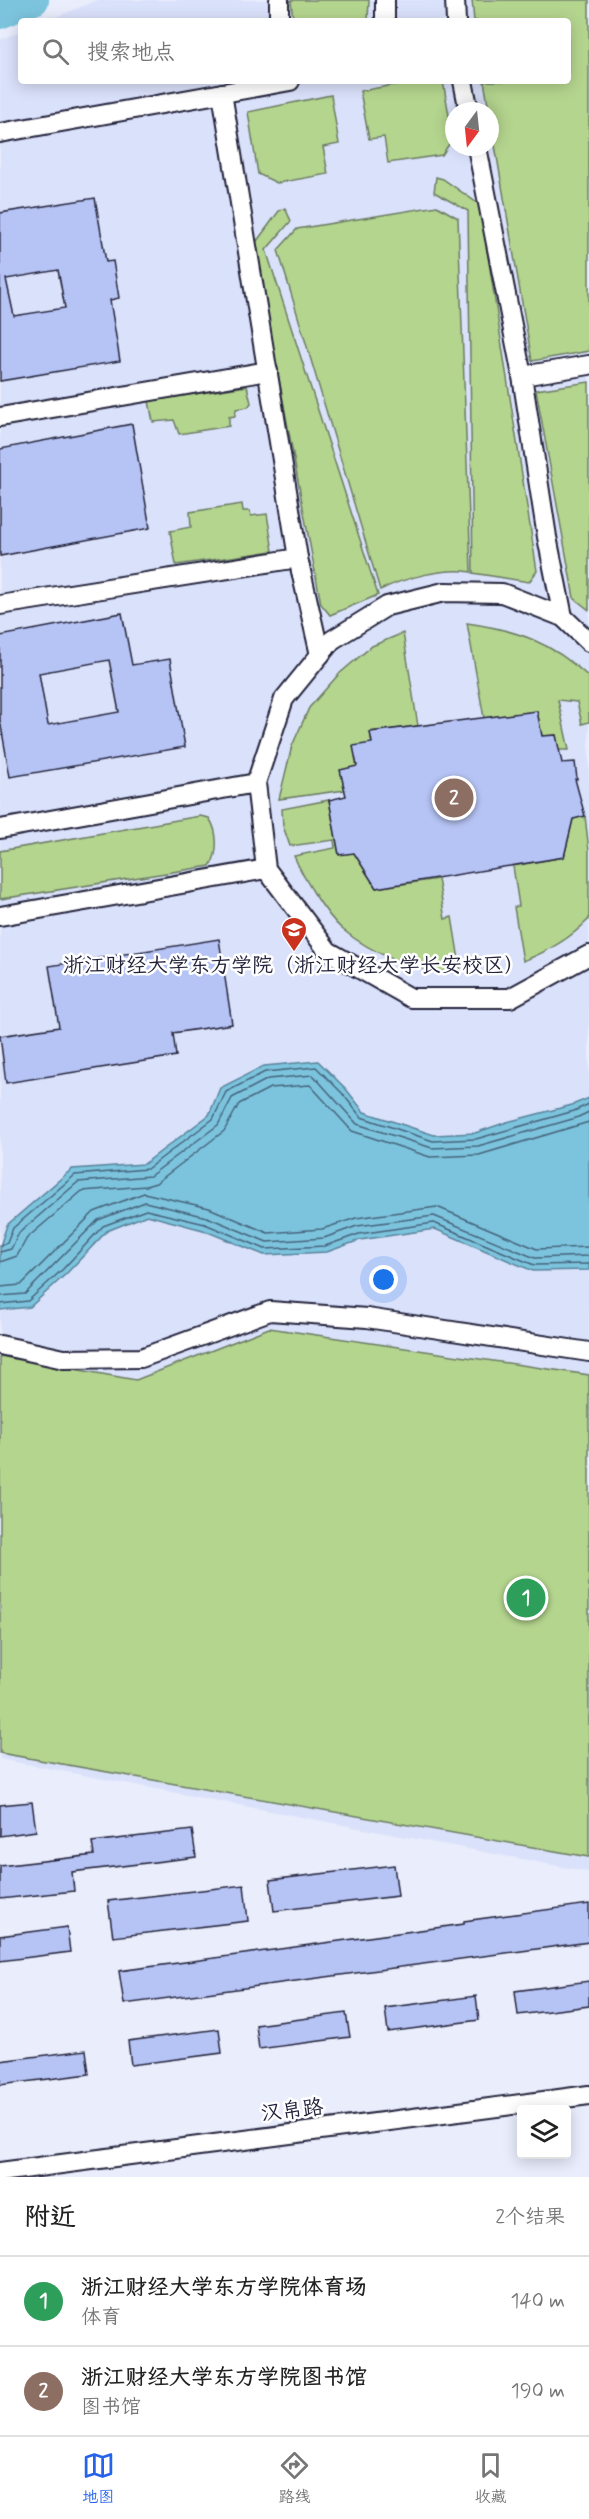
<!DOCTYPE html>
<html lang="zh">
<head>
<meta charset="utf-8">
<style>
  :root { --surface:#fff; --page:#f6f6f6; --text:#222; --muted:#767676; --line:#e0e0e0; --accent:#2563eb }
  body { margin:0; font-family:Mynerve,"LXGW WenKai TC",sans-serif; background:var(--page); color:var(--text) }
  .controls { position:absolute; right:18px; bottom:18px; display:grid; overflow:hidden; border-radius:6px; box-shadow:0 3px 15px #0003 }
  .controls button { width:54px; height:54px; display:grid; place-items:center; padding:0; border:0; border-bottom:2px solid var(--line); background:var(--surface); color:var(--text); font:30px sans-serif }
  .compass { position:absolute; left:445px; top:102px; width:54px; height:54px; border-radius:50%; background:var(--surface); box-shadow:0 3px 15px #0003; rotate:195deg }
  .you { position:absolute; left:384px; top:1280px; width:21px; height:21px; margin:-15px; border:4px solid #fff; border-radius:50%; background:#1a73e8; box-shadow:0 0 0 9px #1a73e833 }
  .badge { display:grid; place-items:center; width:39px; height:39px; border-radius:50%; background:var(--accent); color:#fff; font-size:20px; font-weight:700 }
  .pin { position:absolute; translate:-50% -50%; border:3px solid #fff; box-shadow:0 2px 6px #0006 }
  .list { margin:0; padding:0; list-style:none }
  h2 { display:flex; justify-content:space-between; align-items:center; height:78px; margin:0; padding:0 24px; font-size:26px }
  h2 small { font-size:20px; font-weight:400; color:var(--muted) }
  .list li { display:grid; grid-template-columns:39px 1fr auto; gap:18px; align-items:center; box-sizing:border-box; height:90px; padding:0 24px; border-top:2px solid var(--line) }
  .list b { display:block; font-size:22px; white-space:nowrap }
  .list p { margin:0; font-size:20px; white-space:nowrap; color:var(--muted) }
  .list em { font-size:20px; font-style:normal; color:var(--muted) }
  .icon { flex:none; width:33px; height:33px; fill:none; stroke:currentColor; stroke-width:2; stroke-linecap:round; stroke-linejoin:round }
  .map { position:relative; flex:none; width:589px; height:2177px; overflow:hidden }
  .search { position:absolute; background:var(--surface); box-shadow:0 3px 15px #0003; left:18px; right:18px; top:18px; height:66px; display:flex; align-items:center; gap:15px; box-sizing:border-box; padding:0 21px; border-radius:6px; color:var(--muted); font-size:22px }
  .sheet { height:258px; background:var(--surface) }
  nav { display:flex; justify-content:space-around; align-items:center; box-sizing:border-box; height:84px; border-top:2px solid var(--line); background:var(--surface); font-size:16px; color:var(--muted) }
  nav a { display:grid; justify-items:center; gap:3px }
  nav .on { color:var(--accent) }
  .map>svg:first-child { display:block }
  .built { fill:#dae1fa; fill-rule:evenodd }
  .green { fill:#b4d58e; stroke:#6b7c64; stroke-width:1.5 }
  .water { fill:#7cc4dd; stroke:#58839c; stroke-width:1.5 }
  .lines { fill:none; stroke-linecap:round; stroke-linejoin:round }
  .shore { stroke:#46637c; stroke-width:1.5 }
  .river { stroke:#7cc4dd; stroke-width:30 }
  .building { fill:#b6c4f5; stroke:#22223b; stroke-width:1.5; fill-rule:evenodd }
  .minor-casing { stroke:#22223b; stroke-width:22 }
  .minor { stroke:#fff; stroke-width:18 }
  .labels { text-anchor:middle; dominant-baseline:central; stroke-width:5; stroke-linejoin:round; paint-order:stroke }
  .poi-label { font-size:21px; fill:#22223b; stroke:#fff }
  .street-label { font-size:21px; fill:#22223b; stroke:#fff }
</style>
</head>
<body>
<div class="map">
<svg width="589" height="2177" viewBox="0 0 589 2177">
  <rect width="100%" height="100%" fill="#e9edfc"/>
  <filter id="ink" filterUnits="userSpaceOnUse"><feTurbulence type="fractalNoise" baseFrequency=".0167" numOctaves="2"/><feDisplacementMap in="SourceGraphic" scale="12" xChannelSelector="R" yChannelSelector="G"/><feConvolveMatrix kernelMatrix="1 2 1 2 8 2 1 2 1" color-interpolation-filters="sRGB"/></filter>
  <g filter="url(#ink)">
    <path class="built" d="M 98,0 L 589,0 L 589,1872 L 0,1759 L 0,40 L 21,31 L 21,81 L 568,81 L 568,21 L 46,21 ZM 454,111 L 490,111 L 490,147 L 454,147 Z"/>
    <g class="green">
      <polygon points="291,0 369,0 368,20 293,21"/>
      <polygon points="472,0 589,0 589,351 532,361 484,81 568,81 568,21 474,21"/>
      <polygon points="416,81 443,81 453,138 442,155 388,163 384,137 369,139 360,91"/>
      <polygon points="331,95 339,144 323,147 328,174 277,183 258,174 248,112"/>
      <polygon points="436,177 443,179 480,205 537,571 529,582 473,573 468,211 434,192"/>
      <path d="M 437,206 L 458,218 L 471,572 C 445,567 404,578 380,590 L 278,250 L 297,229 Z"/>
      <polygon points="285,208 291,221 266,250 378,595 330,615 321,604 254,245 279,211"/>
      <polygon points="589,382 589,610 574,598 536,390"/>
      <polygon points="247,386 251,403 248,407 236,409 235,416 229,417 229,426 179,434 174,420 153,422 149,401"/>
      <polygon points="242,504 243,511 250,511 251,516 267,514 273,551 176,565 170,531 191,527 190,512"/>
      <path d="M 467,623 C 517,630 551,642 589,677 L 589,722 L 582,724 L 577,702 L 558,700 L 569,750 L 558,750 L 556,735 L 542,736 L 537,711 L 484,718 Z"/>
      <polygon points="403,633 418,726 370,732 372,743 345,790 279,799 292,746 309,708 339,674 372,646"/>
      <path d="M 329,800 L 339,854 L 354,853 L 376,888 L 438,879 L 445,919 L 452,917 L 461,972 C 421,975 372,954 342,929 C 325,914 303,877 294,856 L 335,848 L 334,840 L 290,846 L 283,826 L 282,809 Z"/>
      <path d="M 200,816 L 209,818 C 218,831 219,853 210,866 L 0,899 L 0,851 Z"/>
      <path d="M 585,816 L 589,851 L 589,919 C 570,939 549,951 523,961 L 514,907 L 519,906 L 513,866 L 564,857 L 573,819 Z"/>
      <polygon points="269,1328 589,1375 589,1857 0,1753 0,1356 136,1380"/>
    </g>
    <polygon class="water" points="318,1061 346,1089 364,1112 434,1135 475,1133 507,1122 572,1105 589,1098 589,1270 533,1271 435,1229 360,1240 327,1252 264,1255 203,1230 147,1215 107,1231 67,1273 30,1307 0,1310 0,1246 7,1225 72,1169 144,1164 209,1115 220,1088 264,1066"/>
    <g class="lines">
      <g class="shore">
        <polyline points="0,1245 7,1243 13,1228 75,1175 147,1169 213,1119 226,1092 265,1072 316,1067 342,1093 361,1117 433,1141 476,1139 574,1111 589,1104"/>
        <polyline points="0,1252 11,1249 19,1233 78,1182 150,1176 218,1125 232,1098 268,1079 313,1075 357,1124 432,1148 478,1146 576,1118 589,1112"/>
        <polyline points="0,1262 17,1256 27,1238 82,1191 146,1186 156,1183 224,1131 239,1104 270,1088 310,1085 352,1131 430,1157 479,1155 589,1122"/>
        <polyline points="0,1287 21,1285 94,1212 144,1193 209,1208 268,1233 322,1229 356,1218 437,1207 537,1249 589,1247"/>
        <polyline points="0,1296 25,1294 98,1220 145,1202 207,1217 267,1242 324,1238 357,1226 434,1216 535,1258 589,1256"/>
        <polyline points="0,1304 28,1301 63,1269 103,1226 146,1210 205,1224 265,1249 325,1246 359,1234 434,1223 534,1265 589,1264"/>
      </g>
      <polyline class="river" points="0,14 34,0"/>
    </g>
    <g class="building">
      <path d="M 95,198 L 106,262 L 113,261 L 119,298 L 110,300 L 120,361 L 0,381 L 0,213 ZM 58,270 L 65,308 L 14,316 L 6,279 Z"/>
      <polygon points="132,424 150,528 0,556 0,449"/>
      <path d="M 122,613 L 132,665 L 170,659 L 185,747 L 10,777 L 0,720 L 0,636 ZM 109,660 L 119,712 L 48,725 L 39,673 Z"/>
      <polygon points="537,711 542,736 556,735 562,763 575,762 577,779 575,779 585,816 573,819 564,857 376,888 354,853 339,855 329,800 346,796 340,770 357,766 353,746 372,743 370,732"/>
      <polygon points="219,939 232,1024 173,1033 176,1056 6,1083 0,1036 59,1027 49,966"/>
      <polygon points="32,1802 36,1831 0,1836 0,1805"/>
      <polygon points="192,1830 196,1857 72,1872 74,1891 0,1899 0,1866 94,1855 92,1842"/>
      <polygon points="394,1865 398,1896 274,1911 270,1880"/>
      <polygon points="244,1885 248,1921 113,1937 108,1901"/>
      <polygon points="589,1904 589,1942 124,2004 119,1971 464,1924 464,1921"/>
      <polygon points="67,1927 70,1952 0,1961 0,1936"/>
      <polygon points="589,1981 589,2006 518,2015 515,1991"/>
      <polygon points="476,1996 479,2020 388,2032 385,2008"/>
      <polygon points="346,2013 350,2037 259,2049 256,2025"/>
      <polygon points="219,2029 222,2053 131,2065 128,2041"/>
      <polygon points="86,2050 89,2074 0,2085 0,2061"/>
    </g>
    <g class="lines">
      <defs>
        <g id="minor">
          <polyline points="455,0 456,21"/>
          <polyline points="279,21 279,0"/>
          <polyline points="385,21 385,0"/>
          <polyline points="463,81 469,111"/>
          <polyline points="222,93 298,558 320,655"/>
          <polyline points="0,133 290,81"/>
          <polyline points="477,147 522,376 547,537 563,617"/>
          <polyline points="522,376 589,365"/>
          <polyline points="0,417 268,371"/>
          <polyline points="0,605 298,558"/>
          <polyline points="589,642 563,617 502,593 444,592 387,606 332,640 284,699 256,783 266,869 328,951 411,998 510,998 589,955"/>
          <polyline points="0,829 256,783"/>
          <polyline points="0,916 266,869"/>
          <polyline points="0,1345 64,1359 141,1358 270,1311 367,1318 589,1352"/>
          <polyline points="0,2172 589,2095"/>
        </g>
      </defs>
      <use href="#minor" class="minor-casing"/>
      <use href="#minor" class="minor"/>
    </g>
  </g>
  <defs>
    <symbol id="university-pin" viewBox="-11 -11 22 30"><path d="M0 17L-7.5 6A9.5 9.5 0 1 1 7.5 6Z" fill="#c8321e" stroke="#fff"/><path d="M0-5L7-2L0 1L-7-2ZM-4 1L0 2.5L4 1V4Q0 6-4 4Z" fill="#fff"/></symbol>
  </defs>
  <g fill-rule="evenodd">
    <use href="#university-pin" x="279" y="915" width="30" height="40"/>
  </g>
  <g class="labels">
    <g class="poi-label">
      <text x="294" y="966">浙江财经大学东方学院（浙江财经大学长安校区）</text>
    </g>
    <g class="street-label">
      <text transform="translate(292 2111) rotate(-7)">汉帛路</text>
    </g>
  </g>
</svg>
<div class="controls">
<button><svg class="icon" aria-label="layers" viewBox="0 0 24 24"><path d="M12 4l9 5-9 5-9-5zM3 14l9 5 9-5"/></svg></button>
</div>
<svg class="compass" viewBox="-18 -18 36 36"><path d="M0-13l5 13h-10z" fill="#e53935"/><path d="M0 13l5-13h-10z" fill="#767676"/></svg>
<div class="you"></div>
<div class="pin badge" style="left:526px;top:1598px;background:#2e9e5b">1</div>
<div class="pin badge" style="left:454px;top:798px;background:#8d6e63">2</div>
<div class="search"><svg class="icon" aria-label="search" viewBox="0 0 24 24"><circle cx="10" cy="10" r="6"/><path d="M15 15l6 6"/></svg>搜索地点</div>
</div>
<section class="sheet">
<h2>附近<small>2个结果</small></h2>
<ul class="list">
<li><span class="badge" style="background:#2e9e5b">1</span><div><b>浙江财经大学东方学院体育场</b><p>体育</p></div><em>140 m</em></li>
<li><span class="badge" style="background:#8d6e63">2</span><div><b>浙江财经大学东方学院图书馆</b><p>图书馆</p></div><em>190 m</em></li>
</ul>
</section>
<nav>
<a class="on"><svg class="icon" aria-label="map" viewBox="0 0 24 24"><path d="M3 6l6-2 6 2 6-2v14l-6 2-6-2-6 2zM9 4v14M15 6v14"/></svg>地图</a>
<a><svg class="icon" aria-label="directions" viewBox="0 0 24 24"><path d="M12 3l9 9-9 9-9-9zM9 14v-3h6M13 9l2 2-2 2"/></svg>路线</a>
<a><svg class="icon" aria-label="saved" viewBox="0 0 24 24"><path d="M7 4h10v16l-5-4-5 4z"/></svg>收藏</a>
</nav>
</body>
</html>
